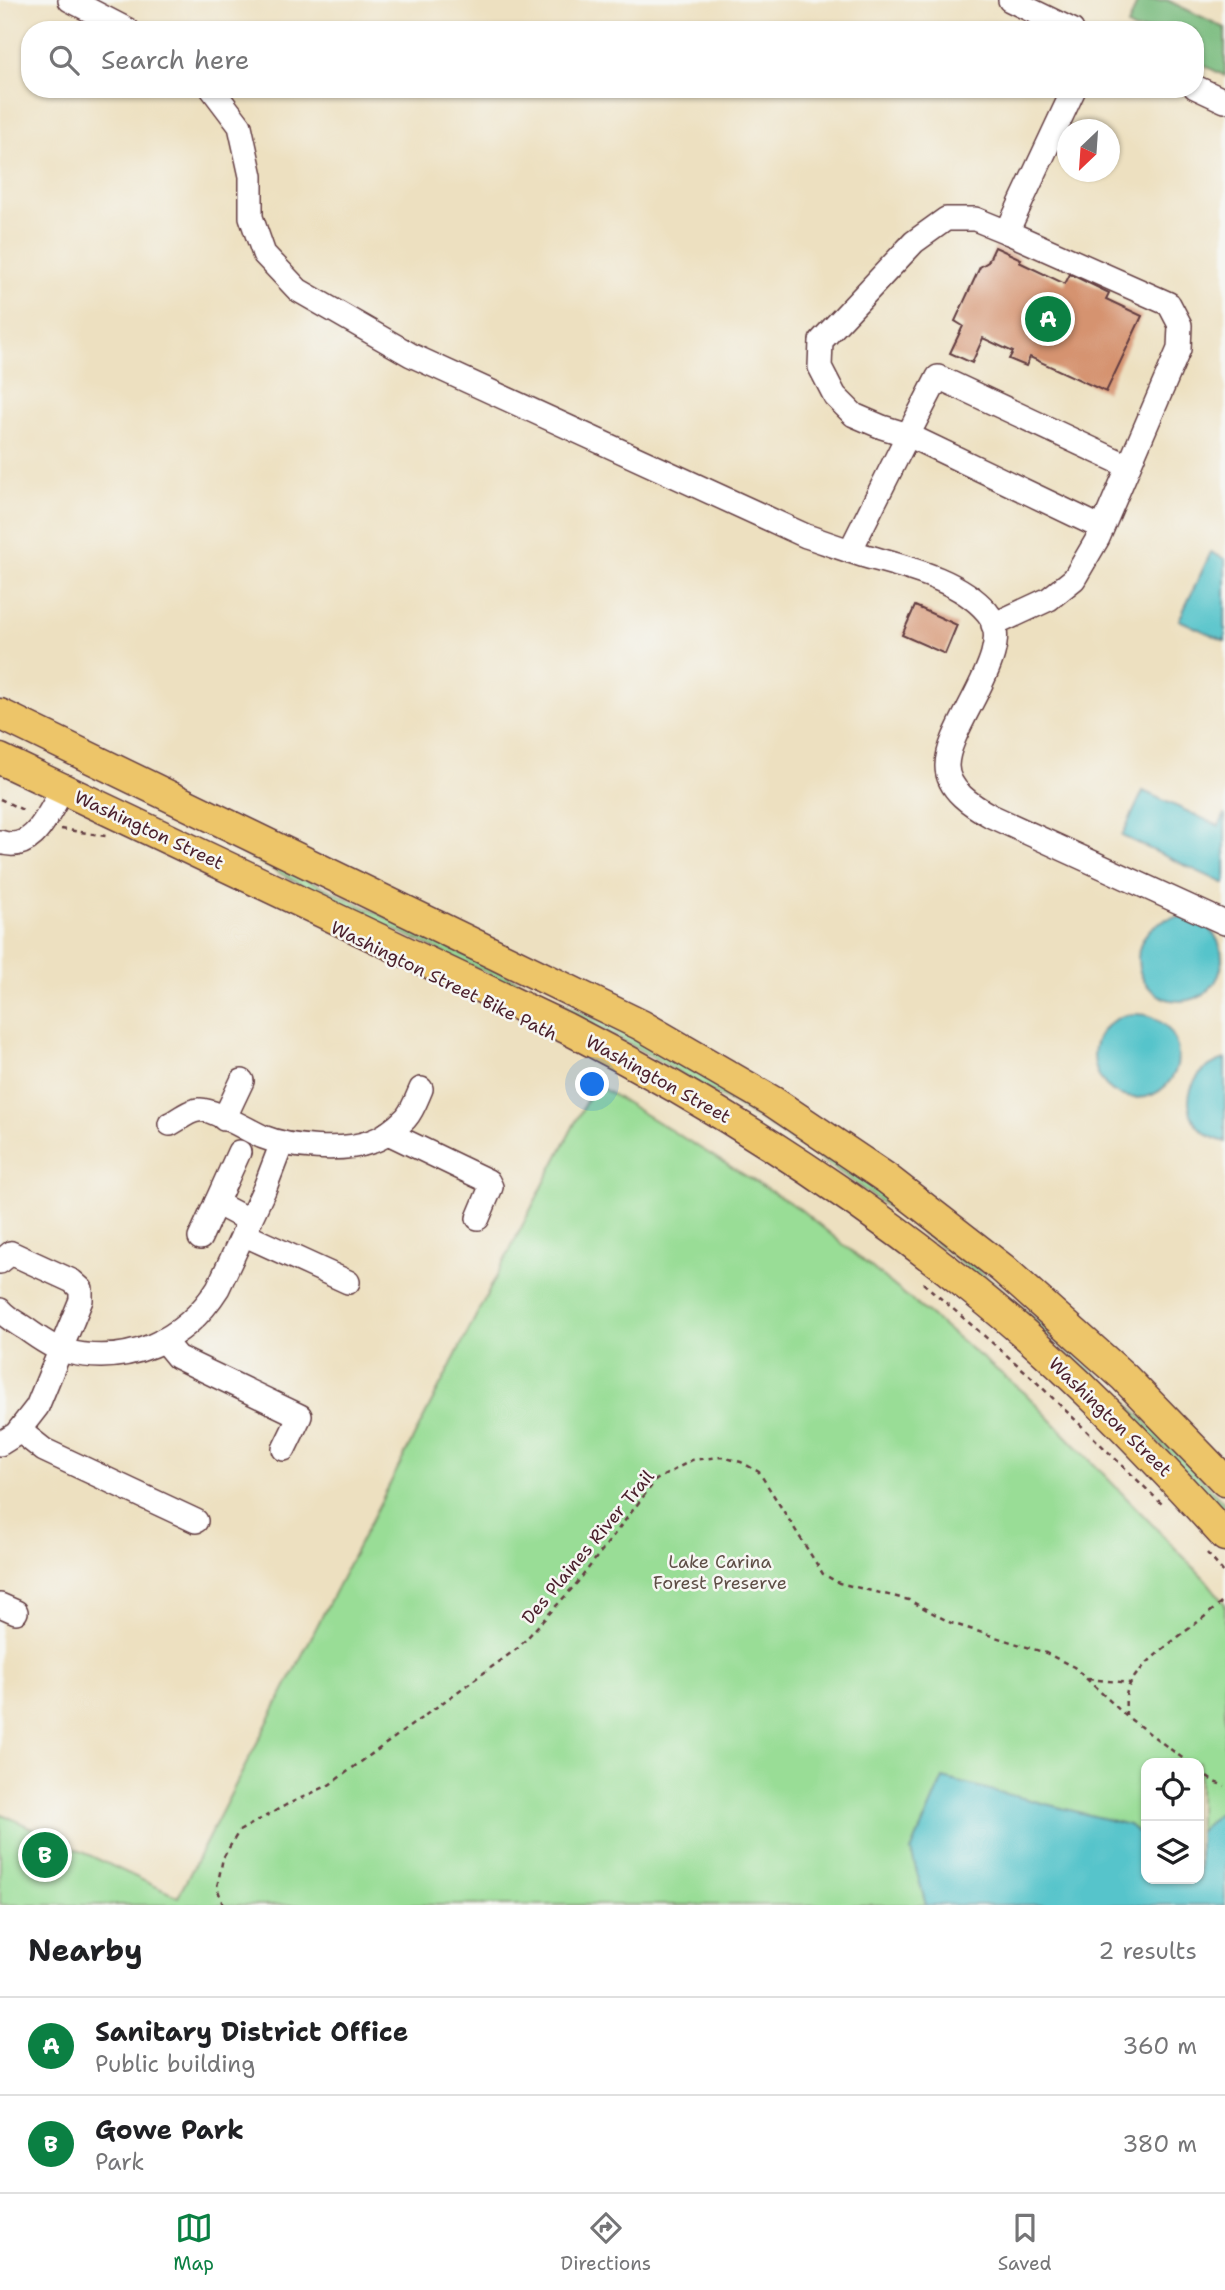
<!DOCTYPE html>
<html lang="en">
<head>
<meta charset="utf-8">
<style>
  :root { --surface:#fff; --page:#f2f2f2; --text:#202124; --muted:#757577; --line:#e0e0e0; --accent:#0b8043 }
  body { margin:0; font-family:"Shantell Sans",sans-serif; background:var(--page); color:var(--text) }
  .controls { position:absolute; right:21px; bottom:21px; display:grid; overflow:hidden; border-radius:14px; box-shadow:0 2px 5px #0004 }
  .controls button { width:63px; height:63px; display:grid; place-items:center; padding:0; border:0; border-bottom:2px solid var(--line); background:var(--surface); color:var(--text); font:35px sans-serif }
  .compass { position:absolute; left:1057px; top:119px; width:63px; height:63px; border-radius:50%; background:var(--surface); box-shadow:0 2px 5px #0004; rotate:205deg }
  .you { position:absolute; left:593px; top:1085px; width:24px; height:24px; margin:-18px; border:5px solid #fff; border-radius:50%; background:#1a73e8; box-shadow:0 0 0 10px #1a73e833 }
  .badge { display:grid; place-items:center; width:46px; height:46px; border-radius:50%; background:var(--accent); color:#fff; font-size:23px; font-weight:700 }
  .pin { position:absolute; translate:-50% -50%; border:4px solid #fff; box-shadow:0 2px 7px #0006 }
  .list { margin:0; padding:0; list-style:none }
  h2 { display:flex; justify-content:space-between; align-items:center; height:91px; margin:0; padding:0 28px; font-size:30px }
  h2 small { font-size:23px; font-weight:400; color:var(--muted) }
  .list li { display:grid; grid-template-columns:46px 1fr auto; gap:21px; align-items:center; box-sizing:border-box; height:98px; padding:0 28px; border-top:2px solid var(--line) }
  .list b { display:block; font-size:26px; white-space:nowrap }
  .list p { margin:0; font-size:23px; white-space:nowrap; color:var(--muted) }
  .list em { font-size:23px; font-style:normal; color:var(--muted) }
  .icon { flex:none; width:38px; height:38px; fill:none; stroke:currentColor; stroke-width:2; stroke-linecap:round; stroke-linejoin:round }
  .map { position:relative; flex:none; width:1225px; height:1905px; overflow:hidden }
  .search { position:absolute; background:var(--surface); box-shadow:0 2px 5px #0004; left:21px; right:21px; top:21px; height:77px; display:flex; align-items:center; gap:18px; box-sizing:border-box; padding:0 24px; border-radius:28px; color:var(--muted); font-size:26px }
  .sheet { height:287px; background:var(--surface) }
  nav { display:flex; justify-content:space-around; align-items:center; box-sizing:border-box; height:98px; border-top:2px solid var(--line); background:var(--surface); font-size:19px; color:var(--muted) }
  nav a { display:grid; justify-items:center; gap:4px }
  nav .on { color:var(--accent) }
  .map>svg:first-child { display:block }
  .green { fill:#99dd96; stroke:#727e60; stroke-width:2; fill-rule:evenodd }
  .forest { fill:#7abc7f; stroke:#626e55; stroke-width:2 }
  .water { fill:#57c4cb; stroke:#50727b; stroke-width:2 }
  .building { fill:#d59370 }
  .lines { fill:none; stroke-linecap:round; stroke-linejoin:round }
  .minor-casing { stroke:#623c41; stroke-width:26 }
  .major-casing { stroke:#623c41; stroke-width:33 }
  .path { stroke:#623c41; stroke-width:2.5; stroke-dasharray:5 5; stroke-linecap:butt }
  .minor { stroke:#fff; stroke-width:23 }
  .major { stroke:#edc569; stroke-width:30 }
  .labels { text-anchor:middle; dominant-baseline:central; stroke-width:5; stroke-linejoin:round; paint-order:stroke }
  .street-label { font-size:18px; fill:#4a1f2b; stroke:#f6f6f2 }
  .park-label { font-size:18px; fill:#5e4e46; stroke:#f6f6f2 }
</style>
</head>
<body>
<div class="map">
<svg width="1225" height="1905" viewBox="0 0 1225 1905">
  <rect width="100%" height="100%" fill="#f6f6f2"/>
  <filter id="ink" filterUnits="userSpaceOnUse"><feTurbulence type="fractalNoise" baseFrequency=".0143" numOctaves="2"/><feDisplacementMap in="SourceGraphic" scale="14" xChannelSelector="R" yChannelSelector="G"/><feConvolveMatrix kernelMatrix="1 2 1 2 8 2 1 2 1" color-interpolation-filters="sRGB"/></filter>
  <filter id="wash" filterUnits="userSpaceOnUse"><feTurbulence type="fractalNoise" baseFrequency=".00686" numOctaves="4" result="noise"/><feDisplacementMap in="SourceGraphic" scale="28" xChannelSelector="R" yChannelSelector="G"/><feGaussianBlur stdDeviation="1.57" result="paint"/><feColorMatrix in="noise" values="0 0 0 0 0 0 0 0 0 0 0 0 0 0 0 0 0 1.4 0 .05"/><feComposite in="paint" operator="in"/></filter>
  <g filter="url(#wash)">
    <rect width="100%" height="100%" fill="#ede0c0"/>
    <g class="green">
      <path d="M 179,817 C 278,865 377,913 476,961 C 554,998 632,1035 707,1079 C 902,1195 1072,1337 1225,1504 L 1225,1512 L 1115,1397 L 1072,1357 L 947,1251 L 837,1170 L 741,1108 L 628,1043 L 562,1008 L 323,896 L 177,819 Z"/>
      <path d="M 595,1084 L 800,1209 L 1025,1393 L 1206,1580 L 1225,1604 L 1225,1905 L 0,1905 L 0,1813 L 178,1897 ZM 1146,1763 L 1199,1763 L 1199,1879 L 1146,1879 Z"/>
    </g>
    <polygon class="forest" points="1138,0 1167,0 1225,28 1225,76 1195,61 1195,30 1135,30 1128,26"/>
    <g class="water">
      <polygon points="1211,552 1225,559 1225,641 1179,620"/>
      <polygon points="1143,791 1219,826 1225,814 1225,884 1122,836"/>
      <circle cx="1180" cy="959" r="42"/>
      <circle cx="1136" cy="1056" r="42"/>
      <path d="M 1225,1059 L 1225,1142 C 1176,1130 1178,1073 1225,1059 Z"/>
      <polygon points="943,1778 1129,1825 1146,1839 1146,1879 1199,1879 1199,1832 1217,1814 1225,1811 1225,1905 926,1905 911,1851"/>
    </g>
    <g id="blocks">
      <g class="building">
        <polygon points="995,247 1021,259 1019,262 1065,284 1070,274 1109,293 1106,299 1142,316 1106,392 1030,357 1026,366 1009,359 1013,352 983,338 972,363 950,353 963,326 955,321 980,267 988,262"/>
        <polygon points="915,606 957,625 945,654 902,635"/>
      </g>
    </g>
  </g>
  <g filter="url(#ink)">
    <use href="#blocks" fill-opacity="0" stroke="#623c41" stroke-width="2"/>
    <g class="lines">
      <defs>
        <g id="minor">
          <polyline points="70,0 128,30"/>
          <polyline points="1010,0 1072,30"/>
          <polyline points="1195,87 1225,101"/>
          <path d="M 212,89 L 240,126 L 251,176 L 251,217 L 264,254 L 298,290 L 411,355 L 806,536 C 824,542 843,549 862,555 C 903,567 958,578 987,612 C 1020,649 947,724 947,766 C 947,790 973,806 991,816 L 1225,923"/>
          <polyline points="1102,528 908,435 938,377 1128,466"/>
          <polyline points="850,551 908,435 882,427 854,415 835,396 820,367 821,341 914,242 946,219 975,219 1007,232 1074,89"/>
          <polyline points="993,625 1049,599 1074,579 1098,538 1179,349 1180,325 1169,304 1007,232"/>
          <path d="M 0,842 C 34,854 48,813 63,789"/>
          <polyline points="224,1119 242,1081"/>
          <path d="M 170,1124 C 178,1120 190,1110 199,1110 C 212,1108 249,1131 263,1137 C 290,1148 343,1152 370,1142 C 384,1138 396,1128 406,1118 C 413,1110 417,1098 421,1089"/>
          <polyline points="388,1133 488,1181 491,1187 478,1218"/>
          <polyline points="216,1203 239,1152"/>
          <polyline points="243,1234 348,1282"/>
          <polyline points="200,1238 216,1203 250,1221"/>
          <polyline points="0,1262 11,1253 72,1281 81,1289 81,1300 37,1407 16,1434 0,1444"/>
          <path d="M 0,1310 C 7,1318 17,1323 26,1329 C 37,1337 51,1347 64,1351 C 127,1367 184,1342 218,1288 L 264,1190 L 282,1143"/>
          <polyline points="163,1340 177,1357 300,1416 284,1449"/>
          <polyline points="20,1431 44,1450 196,1521"/>
          <polyline points="0,1605 16,1612"/>
        </g>
        <g id="major">
          <polyline points="0,714 641,1025 772,1101 886,1178 1002,1268 1124,1377 1225,1481"/>
          <path d="M 0,759 L 566,1028 C 711,1102 848,1189 975,1292 C 1066,1365 1147,1450 1225,1536"/>
        </g>
      </defs>
      <use href="#minor" class="minor-casing"/>
      <use href="#major" class="major-casing"/>
      <g class="path">
        <polyline points="0,799 27,812"/>
        <polyline points="61,829 106,836"/>
        <polyline points="923,1283 1026,1372 1162,1504"/>
        <polyline points="1207,1553 1225,1574"/>
        <polyline points="1088,1679 1130,1683"/>
        <path d="M 1126,1716 C 1126,1705 1124,1694 1130,1684 C 1146,1655 1200,1624 1225,1599"/>
        <polyline points="1199,1771 1214,1782 1225,1786"/>
        <polyline points="223,1905 217,1887 223,1858 239,1831 286,1805 329,1785 518,1648 577,1583 656,1480 692,1460 722,1457 741,1462 759,1472 823,1574 839,1583 909,1600 951,1623 1046,1653 1074,1667 1126,1716 1189,1763"/>
      </g>
      <use href="#minor" class="minor"/>
      <use href="#major" class="major"/>
    </g>
  </g>
  <g class="labels">
    <g class="street-label">
      <text transform="translate(149 830) rotate(25)">Washington Street</text>
      <text transform="translate(444 981) rotate(26)">Washington Street Bike Path</text>
      <text transform="translate(658 1079) rotate(29)">Washington Street</text>
      <text transform="translate(1110 1417) rotate(44)">Washington Street</text>
      <text transform="translate(588 1547) rotate(-50)">Des Plaines River Trail</text>
    </g>
    <g class="park-label">
      <text x="720" y="1562">Lake Carina<tspan x="720" dy="21">Forest Preserve</tspan></text>
    </g>
  </g>
</svg>
<div class="controls">
<button><svg class="icon" aria-label="locate" viewBox="0 0 24 24"><circle cx="12" cy="12" r="6"/><path d="M12 2v4M12 18v4M2 12h4M18 12h4"/></svg></button>
<button><svg class="icon" aria-label="layers" viewBox="0 0 24 24"><path d="M12 4l9 5-9 5-9-5zM3 14l9 5 9-5"/></svg></button>
</div>
<svg class="compass" viewBox="-18 -18 36 36"><path d="M0-13l5 13h-10z" fill="#e53935"/><path d="M0 13l5-13h-10z" fill="#757577"/></svg>
<div class="you"></div>
<div class="pin badge" style="left:1048px;top:319px">A</div>
<div class="pin badge" style="left:45px;top:1855px">B</div>
<div class="search"><svg class="icon" aria-label="search" viewBox="0 0 24 24"><circle cx="10" cy="10" r="6"/><path d="M15 15l6 6"/></svg>Search here</div>
</div>
<section class="sheet">
<h2>Nearby<small>2 results</small></h2>
<ul class="list">
<li><span class="badge">A</span><div><b>Sanitary District Office</b><p>Public building</p></div><em>360 m</em></li>
<li><span class="badge">B</span><div><b>Gowe Park</b><p>Park</p></div><em>380 m</em></li>
</ul>
</section>
<nav>
<a class="on"><svg class="icon" aria-label="map" viewBox="0 0 24 24"><path d="M3 6l6-2 6 2 6-2v14l-6 2-6-2-6 2zM9 4v14M15 6v14"/></svg>Map</a>
<a><svg class="icon" aria-label="directions" viewBox="0 0 24 24"><path d="M12 3l9 9-9 9-9-9zM9 14v-3h6M13 9l2 2-2 2"/></svg>Directions</a>
<a><svg class="icon" aria-label="saved" viewBox="0 0 24 24"><path d="M7 4h10v16l-5-4-5 4z"/></svg>Saved</a>
</nav>
</body>
</html>
